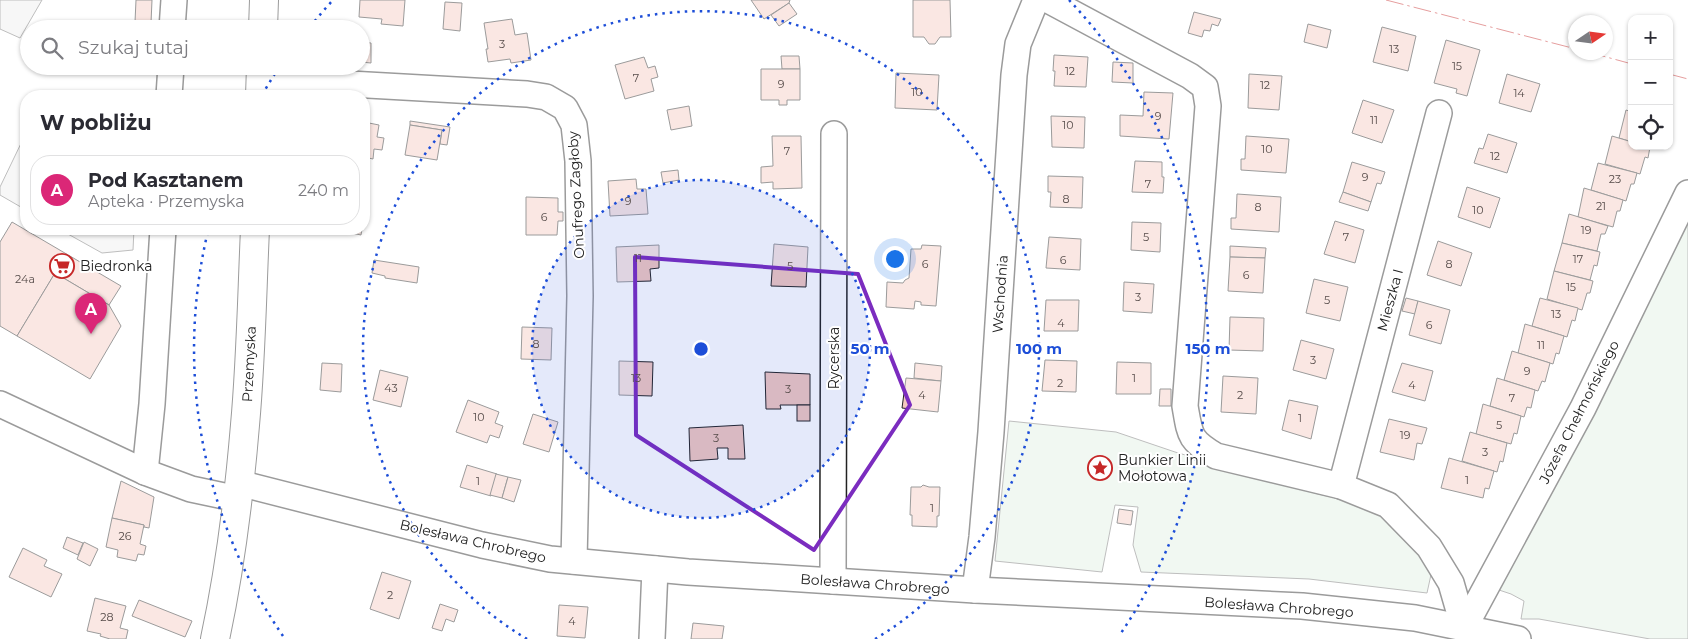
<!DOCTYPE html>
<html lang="pl">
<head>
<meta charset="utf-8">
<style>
  :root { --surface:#fff; --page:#f7f7f7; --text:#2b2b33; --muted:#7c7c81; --line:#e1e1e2; --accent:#db2777 }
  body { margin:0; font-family:Montserrat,sans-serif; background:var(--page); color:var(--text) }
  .controls { position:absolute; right:15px; top:15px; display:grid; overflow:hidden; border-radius:10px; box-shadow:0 1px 4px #0004 }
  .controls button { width:45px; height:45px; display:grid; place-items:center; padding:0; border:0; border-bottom:1px solid var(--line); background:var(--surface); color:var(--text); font:25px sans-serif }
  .compass { position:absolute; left:1568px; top:15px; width:45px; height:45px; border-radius:50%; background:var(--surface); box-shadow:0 1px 4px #0004; rotate:77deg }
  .you { position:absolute; left:894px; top:258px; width:18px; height:18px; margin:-12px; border:4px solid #fff; border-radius:50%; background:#1a73e8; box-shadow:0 0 0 8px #1a73e833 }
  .badge { display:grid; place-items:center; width:32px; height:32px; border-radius:50%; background:var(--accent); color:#fff; font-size:16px; font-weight:700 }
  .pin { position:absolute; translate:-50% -41px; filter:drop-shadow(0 1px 2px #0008) }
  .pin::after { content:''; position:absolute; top:26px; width:18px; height:15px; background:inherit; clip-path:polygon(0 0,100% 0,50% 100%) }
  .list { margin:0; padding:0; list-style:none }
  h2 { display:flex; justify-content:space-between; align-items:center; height:65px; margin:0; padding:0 20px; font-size:21px }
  h2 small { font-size:16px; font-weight:400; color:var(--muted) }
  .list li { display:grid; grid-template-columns:32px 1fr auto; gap:15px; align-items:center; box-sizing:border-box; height:70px; margin:0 10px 10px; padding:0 10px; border:1px solid var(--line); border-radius:20px }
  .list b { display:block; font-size:19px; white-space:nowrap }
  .list p { margin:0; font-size:16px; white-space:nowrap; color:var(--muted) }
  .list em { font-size:16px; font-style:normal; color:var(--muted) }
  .icon { flex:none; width:28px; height:28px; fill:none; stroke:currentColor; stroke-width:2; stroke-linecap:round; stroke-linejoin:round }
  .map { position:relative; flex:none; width:1688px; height:639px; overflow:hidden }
  .search { position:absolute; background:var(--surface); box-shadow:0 1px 4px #0004; left:20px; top:20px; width:350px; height:55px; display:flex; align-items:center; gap:12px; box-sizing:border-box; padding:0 18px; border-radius:28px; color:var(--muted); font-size:19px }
  .panel { position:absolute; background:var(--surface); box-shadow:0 1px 4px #0004; left:20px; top:90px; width:350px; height:145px; border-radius:20px }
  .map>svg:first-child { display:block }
  .green { fill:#e0efe3; stroke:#6f6f6f }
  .parking { fill:#ededed; stroke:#6f6f6f }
  .building { fill:#f3c9c0; stroke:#222 }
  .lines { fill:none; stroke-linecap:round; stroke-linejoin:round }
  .minor-casing { stroke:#222; stroke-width:28 }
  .major-casing { stroke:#222; stroke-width:30 }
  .minor { stroke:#fff; stroke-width:25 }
  .major { stroke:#fff; stroke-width:28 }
  .power { stroke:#c62828; stroke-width:1; stroke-dasharray:18 4 2.5 4; stroke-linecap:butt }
  .marked { fill:none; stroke:#7b2cbf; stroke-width:4; stroke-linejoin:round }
  .ring { fill:none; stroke:#1d4ed8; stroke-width:2.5; stroke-dasharray:2.5 5 }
  .labels { text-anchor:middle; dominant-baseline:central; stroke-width:4; stroke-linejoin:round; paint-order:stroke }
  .number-label { font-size:11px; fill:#564c4a }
  .street-label { font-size:14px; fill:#222; stroke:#fff }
  .poi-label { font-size:14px; fill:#222; stroke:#fff; text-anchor:start }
  .centre { fill:#1d4ed8; stroke:#fff; stroke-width:2.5 }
  .ring-label { font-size:15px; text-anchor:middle; font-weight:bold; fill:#1d4ed8; stroke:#fff; stroke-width:4; stroke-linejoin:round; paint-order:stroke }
</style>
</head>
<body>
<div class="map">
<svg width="1688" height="639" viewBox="0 0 1688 639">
  <rect width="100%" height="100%" fill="#fff"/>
  <g class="green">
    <polygon points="1688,220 1688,639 1650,639 1539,619 1521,619 1524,601 1511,594 1493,588"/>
    <polygon points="1009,421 1116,432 1175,452 1318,494 1371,506 1404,535 1432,570 1427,593 1309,579 1141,572 1133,545 1138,507 1115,505 1102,572 995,561"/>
  </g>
  <g class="parking">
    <polygon points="0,0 42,0 20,38 0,29"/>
    <polygon points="26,133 26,210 0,195 0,187"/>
    <polygon points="59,229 134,229 133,250 102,253"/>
  </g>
  <g class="building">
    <polygon points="136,0 152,0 151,23 135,22"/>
    <polygon points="360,0 405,0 403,26 381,24 382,19 359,17"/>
    <polygon points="751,0 790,0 789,3 764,19"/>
    <polygon points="913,0 950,0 951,37 940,37 935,44 929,44 924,37 913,37"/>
    <polygon points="445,2 462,3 460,31 443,29"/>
    <polygon points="789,3 797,14 779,26 771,15"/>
    <polygon points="1194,12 1221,19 1218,26 1212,24 1210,31 1204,30 1202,37 1188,33"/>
    <polygon points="512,19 515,35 527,33 531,60 511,63 510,59 488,62 486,49 488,49 484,23"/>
    <polygon points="1308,24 1331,30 1327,48 1304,42"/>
    <polygon points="1382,27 1416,36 1408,71 1373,62"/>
    <polygon points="1446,40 1480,50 1467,96 1456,93 1457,89 1434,83"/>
    <polygon points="361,42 371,43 371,63 361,62"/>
    <polygon points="1054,55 1088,57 1086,87 1054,86 1055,71 1053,71"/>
    <polygon points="781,56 799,56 800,69 782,69"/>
    <polygon points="644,57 648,68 655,66 658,77 651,79 654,91 625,99 615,65"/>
    <polygon points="1113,62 1133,63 1133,83 1112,82"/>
    <polygon points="761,69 800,69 800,100 787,100 787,105 779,105 779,100 761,100"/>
    <polygon points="896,73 939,75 937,110 895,108"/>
    <polygon points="1249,74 1282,76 1279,110 1248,108"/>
    <polygon points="1507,74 1540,84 1531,112 1499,103"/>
    <polygon points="1144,92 1173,93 1169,139 1120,136 1120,115 1143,116"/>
    <polygon points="1363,100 1394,110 1382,143 1352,133"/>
    <polygon points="689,106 692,126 671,130 667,110"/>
    <polygon points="1626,110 1632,112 1632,142 1619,138"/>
    <polygon points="1051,116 1085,117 1084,148 1052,147"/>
    <polygon points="410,121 450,127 447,145 440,144 442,130 410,125"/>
    <polygon points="364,122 379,125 377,137 384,138 382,150 374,149 373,159 364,157"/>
    <polygon points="410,125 442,130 437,160 405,155"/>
    <polygon points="1488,134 1517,143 1507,173 1474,163 1479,148 1483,149"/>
    <polygon points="772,136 801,136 802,188 773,189 773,182 761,183 761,167 773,166"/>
    <polygon points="1246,136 1289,139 1286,173 1241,170 1241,159 1245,159"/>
    <polygon points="1612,136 1632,142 1632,146 1650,147 1648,158 1645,157 1640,174 1605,164"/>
    <polygon points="1135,161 1162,162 1162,177 1164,177 1163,193 1132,192"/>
    <polygon points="1352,162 1385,172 1381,184 1377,183 1371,202 1343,192"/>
    <polygon points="1598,163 1637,173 1634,184 1631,184 1626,201 1591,190"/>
    <polygon points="678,170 679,180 663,183 661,172"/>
    <polygon points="1048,176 1083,177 1082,208 1050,207 1051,192 1048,192"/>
    <polygon points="636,179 637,189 646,189 648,214 610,216 608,181"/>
    <polygon points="1467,187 1500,198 1490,228 1458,217"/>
    <polygon points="1584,188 1623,200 1620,211 1617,211 1613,227 1578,217"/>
    <polygon points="1343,192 1371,202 1368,211 1339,202"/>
    <polygon points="1237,194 1281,197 1279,232 1231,229 1231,218 1236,218"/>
    <polygon points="526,197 558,198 558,212 563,212 563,221 558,221 557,235 526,235"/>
    <polygon points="1569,214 1608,226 1605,234 1601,234 1597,251 1562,243"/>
    <polygon points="1335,221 1364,230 1355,263 1324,254"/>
    <polygon points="12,222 121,286 109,305 55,273 17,336 0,326 0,242"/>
    <polygon points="1132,222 1161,223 1160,252 1131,250"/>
    <polygon points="344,229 362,229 361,235 343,231"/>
    <polygon points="1049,237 1081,239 1080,270 1046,268"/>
    <polygon points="1438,241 1472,253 1461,286 1427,275"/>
    <polygon points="1562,243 1600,252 1597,266 1594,265 1590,280 1554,271"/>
    <polygon points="774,244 808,247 806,287 771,286"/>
    <polygon points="659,245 659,268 650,269 651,281 617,282 616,247"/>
    <polygon points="922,245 941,246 936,306 921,305 921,302 915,301 914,309 886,307 887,282 903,283 905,280 909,278 911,249 921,249"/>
    <polygon points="1230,246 1266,248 1265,258 1230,257"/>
    <polygon points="1230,257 1265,258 1263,293 1228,291"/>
    <polygon points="374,260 419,267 417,283 385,278 385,276 372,273"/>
    <polygon points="1554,271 1593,281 1590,293 1587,293 1582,310 1547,299"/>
    <polygon points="55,273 109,305 121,326 90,379 17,336"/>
    <polygon points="1314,279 1348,287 1340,321 1306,313"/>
    <polygon points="1124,282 1154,284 1152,313 1123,311"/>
    <polygon points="1406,298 1418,301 1415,314 1402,311"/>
    <polygon points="1540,298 1578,308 1575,321 1572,320 1567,337 1532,326"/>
    <polygon points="1046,300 1079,300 1078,331 1044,331"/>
    <polygon points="1418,301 1450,310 1441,344 1409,335"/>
    <polygon points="1230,317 1264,318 1263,351 1229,350"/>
    <polygon points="1525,324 1564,336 1559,354 1556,353 1553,364 1518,353"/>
    <polygon points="522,327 552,328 551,360 521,359"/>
    <polygon points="1301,340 1334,349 1326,379 1293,370"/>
    <polygon points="1512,351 1550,363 1545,382 1542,381 1538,391 1504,380"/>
    <polygon points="1045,360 1077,361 1076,392 1042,391"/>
    <polygon points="619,361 653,362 652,396 619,395"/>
    <polygon points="1117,362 1151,363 1151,394 1116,394"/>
    <polygon points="322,363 342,364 341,392 320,390"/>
    <polygon points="915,363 942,366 941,381 914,378"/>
    <polygon points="1402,363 1433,371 1425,401 1392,392"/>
    <polygon points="380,370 408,377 401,407 373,400"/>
    <polygon points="765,372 810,374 810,405 780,405 781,409 766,409"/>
    <polygon points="1223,376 1258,378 1256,414 1221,412"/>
    <polygon points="906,378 941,381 938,412 902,408"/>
    <polygon points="1497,378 1535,390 1531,408 1527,407 1524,417 1490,406"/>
    <polygon points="1160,389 1171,389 1171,406 1159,406"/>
    <polygon points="468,400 499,412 495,423 503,426 499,438 490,435 487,443 456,432"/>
    <polygon points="1289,400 1318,406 1311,439 1282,430"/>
    <polygon points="1483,404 1521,416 1517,434 1514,433 1511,444 1476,434"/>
    <rect x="797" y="405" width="13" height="16"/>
    <polygon points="533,414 558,422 549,452 523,444"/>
    <polygon points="1389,419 1427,428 1422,444 1417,443 1414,460 1380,452"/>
    <polygon points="743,425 745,459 728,459 728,448 717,448 718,459 690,461 689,428"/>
    <polygon points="1470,432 1507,443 1503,462 1500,461 1497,472 1462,461"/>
    <polygon points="1449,458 1494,471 1489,489 1485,488 1483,498 1441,488"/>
    <polygon points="467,465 497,474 491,496 460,487"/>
    <polygon points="496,474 508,477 502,498 490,495"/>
    <polygon points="508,477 521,480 514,502 502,498"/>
    <polygon points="121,481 154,497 149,528 144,527 144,525 112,518"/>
    <polygon points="923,485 929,487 940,487 939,516 937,516 937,527 912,526 912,515 910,515 911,487 921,487"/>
    <polygon points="1119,509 1133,511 1131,525 1117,523"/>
    <polygon points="112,518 144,525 140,544 146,546 144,555 138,554 136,561 117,557 118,550 106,547"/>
    <polygon points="67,537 83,543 78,555 63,548"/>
    <polygon points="84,542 98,549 90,566 77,559"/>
    <polygon points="23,548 47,560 44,566 62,574 51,597 9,577"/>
    <polygon points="382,572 411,581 399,619 370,609"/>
    <polygon points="95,598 126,606 120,628 128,630 126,639 110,639 100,636 101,634 87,631"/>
    <polygon points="139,600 192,621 185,637 132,616"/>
    <polygon points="440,604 458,610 454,622 446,619 442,631 432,628"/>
    <polygon points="559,605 588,607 585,638 557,636"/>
    <polygon points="693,623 724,626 722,639 691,639"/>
  </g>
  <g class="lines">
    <defs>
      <g id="minor">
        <path d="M 1048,0 L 1190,76 L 1205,87 L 1208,106 L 1185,406 C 1190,435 1189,440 1216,456 L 1341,486 L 1388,505 L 1429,547 L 1451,583 L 1464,628"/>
        <polyline points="172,29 174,0"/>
        <polyline points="261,79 527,94 546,97 565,108 574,125 578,161 580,296 574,561"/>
        <polyline points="169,96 171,66"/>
        <polyline points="0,404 145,472 191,489 238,499"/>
        <polyline points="145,472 152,404 163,229"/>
        <polyline points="239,483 482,545 550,559 688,572 833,581 975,590 1302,606 1415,618 1518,639"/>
        <polyline points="1341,486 1439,113"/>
        <polyline points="833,581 834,134"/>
        <polyline points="975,590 982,537 991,432 1014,75 1018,44 1036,0"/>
        <polyline points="1464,628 1583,408 1688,193"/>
        <polyline points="652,639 655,569"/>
      </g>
      <g id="major">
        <polyline points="263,29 264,0"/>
        <polyline points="260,96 261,66"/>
        <path d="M 215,639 C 230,569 239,497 245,425 C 251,360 252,294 255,229"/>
      </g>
    </defs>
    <use href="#minor" class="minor-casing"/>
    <use href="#major" class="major-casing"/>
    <use href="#minor" class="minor"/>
    <use href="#major" class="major"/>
    <g class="power">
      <polyline points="1386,0 1576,49"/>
      <polyline points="1588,52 1632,64"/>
      <polyline points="1669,74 1688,79"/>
    </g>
  </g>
  <path d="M0 0H1688V639H0ZM 635,257 L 858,274 L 910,405 L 814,550 L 636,435 Z" fill="#fff" fill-opacity=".55" fill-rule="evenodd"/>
  <path class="marked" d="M 635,257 L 858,274 L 910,405 L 814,550 L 636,435 Z"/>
  <circle cx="701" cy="349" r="169" fill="#1d4ed8" fill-opacity=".12"/>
  <g class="ring">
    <circle cx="701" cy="349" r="169"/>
    <path d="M527 639A338 338 0 1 1 875 639"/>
    <path d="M283 636A507 507 0 0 1 208 231M262 95A507 507 0 0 1 278 69M310 27A507 507 0 0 1 333 0M1069 0A507 507 0 0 1 1119 636"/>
  </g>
  <defs>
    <symbol id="supermarket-ring" viewBox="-11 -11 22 22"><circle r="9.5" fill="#fff" stroke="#c62828" stroke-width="1.5"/><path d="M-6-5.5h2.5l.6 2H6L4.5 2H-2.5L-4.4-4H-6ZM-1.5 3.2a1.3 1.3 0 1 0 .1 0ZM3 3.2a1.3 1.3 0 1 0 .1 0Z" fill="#c62828"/></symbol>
    <symbol id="sight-ring" viewBox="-11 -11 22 22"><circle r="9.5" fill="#fff" stroke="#c62828" stroke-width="1.5"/><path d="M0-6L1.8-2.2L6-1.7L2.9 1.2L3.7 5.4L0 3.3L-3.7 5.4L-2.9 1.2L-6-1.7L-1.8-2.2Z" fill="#c62828"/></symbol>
  </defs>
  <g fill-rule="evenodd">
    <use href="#supermarket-ring" x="48" y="252" width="28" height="28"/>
    <use href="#sight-ring" x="1086" y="454" width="28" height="28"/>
  </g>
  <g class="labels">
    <g class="number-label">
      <text x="502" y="44">3</text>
      <text x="1394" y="49">13</text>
      <text x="1457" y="66">15</text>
      <text x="1070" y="71">12</text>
      <text x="636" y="78">7</text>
      <text x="781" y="84">9</text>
      <text x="1265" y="85">12</text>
      <text x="917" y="92">10</text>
      <text x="1519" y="93">14</text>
      <text x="1158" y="116">9</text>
      <text x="1374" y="120">11</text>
      <text x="1068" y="125">10</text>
      <text x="1267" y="149">10</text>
      <text x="787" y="151">7</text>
      <text x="1495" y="156">12</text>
      <text x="1365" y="177">9</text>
      <text x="1615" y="179">23</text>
      <text x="1148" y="184">7</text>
      <text x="1066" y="199">8</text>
      <text x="628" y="201">9</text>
      <text x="1601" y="206">21</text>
      <text x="1258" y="207">8</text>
      <text x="1478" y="210">10</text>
      <text x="544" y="217">6</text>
      <text x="1586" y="230">19</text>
      <text x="1146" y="237">5</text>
      <text x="1346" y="237">7</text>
      <text x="638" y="258">11</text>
      <text x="1578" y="259">17</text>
      <text x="1063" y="260">6</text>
      <text x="925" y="264">6</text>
      <text x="1449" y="264">8</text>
      <text x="790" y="266">5</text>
      <text x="1246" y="275">6</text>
      <text x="25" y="279">24a</text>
      <text x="1571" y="287">15</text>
      <text x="1138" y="297">3</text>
      <text x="1327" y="300">5</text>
      <text x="1556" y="314">13</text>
      <text x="1061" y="323">4</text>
      <text x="1429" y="325">6</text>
      <text x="536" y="344">8</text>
      <text x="1541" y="345">11</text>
      <text x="1313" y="360">3</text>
      <text x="1527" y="371">9</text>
      <text x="636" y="378">13</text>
      <text x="1134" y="378">1</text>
      <text x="1060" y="383">2</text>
      <text x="1412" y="385">4</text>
      <text x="391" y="388">43</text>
      <text x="788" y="389">3</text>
      <text x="922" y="395">4</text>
      <text x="1240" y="395">2</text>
      <text x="1512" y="398">7</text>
      <text x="479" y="417">10</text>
      <text x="1300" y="418">1</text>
      <text x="1499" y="425">5</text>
      <text x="1405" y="435">19</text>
      <text x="716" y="438">3</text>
      <text x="1485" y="452">3</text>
      <text x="1467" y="480">1</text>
      <text x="478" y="481">1</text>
      <text x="932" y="508">1</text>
      <text x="125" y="536">26</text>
      <text x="390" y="595">2</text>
      <text x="107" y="617">28</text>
      <text x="572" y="621">4</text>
    </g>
    <g class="street-label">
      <text transform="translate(576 195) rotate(-93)">Onufrego Zagłoby</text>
      <text transform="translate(1000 294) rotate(-86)">Wschodnia</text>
      <text transform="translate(1390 300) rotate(-75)">Mieszka I</text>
      <text transform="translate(834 358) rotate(-90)">Rycerska</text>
      <text transform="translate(249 364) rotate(-87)">Przemyska</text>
      <text transform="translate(1579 412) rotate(-63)">Józefa Chełmońskiego</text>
      <text transform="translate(473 541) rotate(13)">Bolesława Chrobrego</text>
      <text transform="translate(875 584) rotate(4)">Bolesława Chrobrego</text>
      <text transform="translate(1279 607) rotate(4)">Bolesława Chrobrego</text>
    </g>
    <g class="poi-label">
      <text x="80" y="266">Biedronka</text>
      <text x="1118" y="460">Bunkier Linii<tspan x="1118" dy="16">Mołotowa</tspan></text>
    </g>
  </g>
  <circle cx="701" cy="349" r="8" class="centre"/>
  <g class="ring-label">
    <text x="870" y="354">50 m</text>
    <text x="1039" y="354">100 m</text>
    <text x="1208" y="354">150 m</text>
  </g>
</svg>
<div class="controls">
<button>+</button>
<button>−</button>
<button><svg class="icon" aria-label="locate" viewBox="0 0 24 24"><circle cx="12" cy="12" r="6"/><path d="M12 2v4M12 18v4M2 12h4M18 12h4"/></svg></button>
</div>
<svg class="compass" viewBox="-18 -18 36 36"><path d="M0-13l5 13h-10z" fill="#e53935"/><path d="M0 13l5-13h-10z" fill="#7c7c81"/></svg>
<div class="you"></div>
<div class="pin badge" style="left:91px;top:334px">A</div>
<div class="search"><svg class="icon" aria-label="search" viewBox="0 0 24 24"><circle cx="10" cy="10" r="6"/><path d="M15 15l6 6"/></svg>Szukaj tutaj</div>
<section class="panel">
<h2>W pobliżu<small></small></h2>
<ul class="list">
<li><span class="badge">A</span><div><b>Pod Kasztanem</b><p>Apteka · Przemyska</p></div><em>240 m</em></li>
</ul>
</section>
</div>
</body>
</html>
